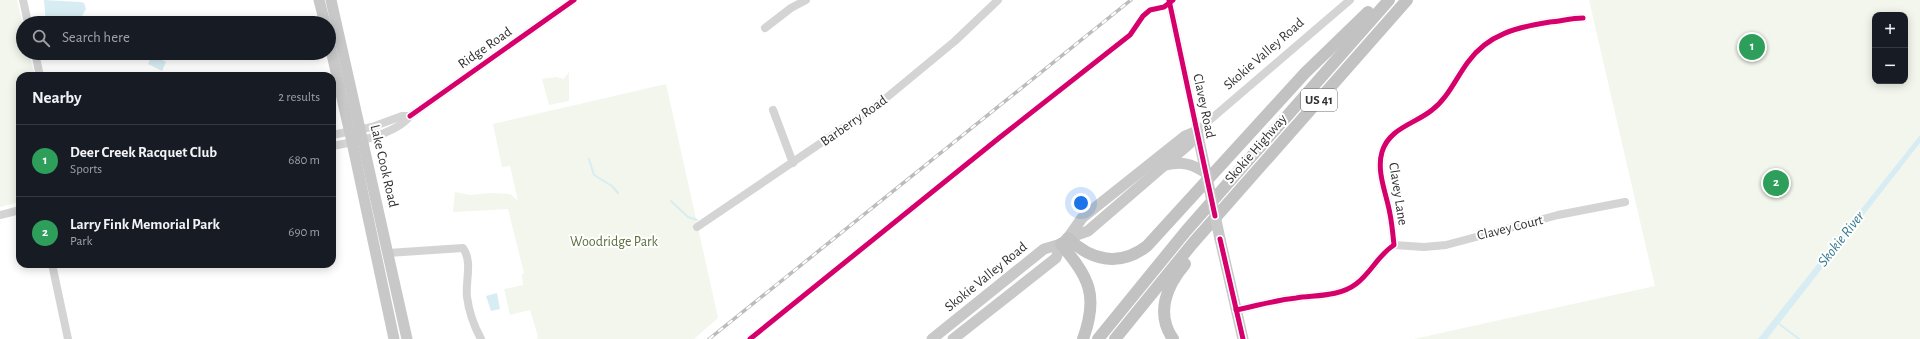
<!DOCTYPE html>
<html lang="en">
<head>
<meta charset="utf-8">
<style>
  :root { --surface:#171b24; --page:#20242c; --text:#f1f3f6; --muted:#9ea1a6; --line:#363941; --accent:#db2777 }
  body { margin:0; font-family:"Alegreya Sans",sans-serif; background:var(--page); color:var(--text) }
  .controls { position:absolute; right:12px; top:12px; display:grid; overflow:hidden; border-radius:8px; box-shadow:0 2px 10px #0003 }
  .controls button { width:36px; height:36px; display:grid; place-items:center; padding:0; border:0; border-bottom:1px solid var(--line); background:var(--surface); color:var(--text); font:20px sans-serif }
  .you { position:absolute; left:1081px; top:203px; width:14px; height:14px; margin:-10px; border:3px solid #fff; border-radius:50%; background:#1a73e8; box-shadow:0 0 0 6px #1a73e833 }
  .badge { display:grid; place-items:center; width:26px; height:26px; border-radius:50%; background:var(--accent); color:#fff; font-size:13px; font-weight:700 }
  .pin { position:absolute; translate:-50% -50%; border:2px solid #fff; box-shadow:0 1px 4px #0006 }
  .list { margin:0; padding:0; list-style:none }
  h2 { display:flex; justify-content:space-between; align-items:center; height:52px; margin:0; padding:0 16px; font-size:17px }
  h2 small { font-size:13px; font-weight:400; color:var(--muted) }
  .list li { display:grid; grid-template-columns:26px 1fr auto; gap:12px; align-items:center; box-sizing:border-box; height:72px; padding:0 16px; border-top:1px solid var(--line) }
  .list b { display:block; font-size:15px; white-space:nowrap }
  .list p { margin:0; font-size:13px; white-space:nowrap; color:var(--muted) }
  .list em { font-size:13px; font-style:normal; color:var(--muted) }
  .icon { flex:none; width:22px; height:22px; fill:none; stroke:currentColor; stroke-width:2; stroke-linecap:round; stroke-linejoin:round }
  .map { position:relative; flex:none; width:1920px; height:339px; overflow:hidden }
  .search { position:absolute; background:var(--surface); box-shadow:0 2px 10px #0003; left:16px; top:16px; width:320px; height:44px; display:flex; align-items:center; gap:10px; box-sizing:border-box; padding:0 14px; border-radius:22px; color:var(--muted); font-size:15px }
  .panel { position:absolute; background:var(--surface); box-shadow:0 2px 10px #0003; left:16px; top:72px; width:320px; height:196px; border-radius:12px }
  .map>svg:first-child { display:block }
  .green { fill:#f2f6ec; fill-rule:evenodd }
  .water { fill:#d8edf3 }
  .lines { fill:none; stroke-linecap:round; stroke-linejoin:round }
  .stream { stroke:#d8edf3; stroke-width:2 }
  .minor { stroke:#d4d4d4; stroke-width:8 }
  .major { stroke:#c8c8c8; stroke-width:11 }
  .highway { stroke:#c2c2c2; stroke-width:12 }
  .rail-casing { stroke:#bcbcbc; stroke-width:3.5 }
  .rail { stroke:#fff; stroke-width:2; stroke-dasharray:6; stroke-linecap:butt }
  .major-bridge { stroke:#c8c8c8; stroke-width:11 }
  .cycleway-casing { stroke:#fff; stroke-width:8 }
  .cycleway { stroke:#d6006c; stroke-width:5 }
  .labels { text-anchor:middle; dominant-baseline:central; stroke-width:4; stroke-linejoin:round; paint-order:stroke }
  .shield { fill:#fff; stroke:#6e6e6e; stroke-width:1 }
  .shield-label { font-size:13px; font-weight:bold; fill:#303030 }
  .street-label { font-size:14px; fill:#303030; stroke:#fff }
  .park-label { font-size:14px; fill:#5a6f3a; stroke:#fff }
  .water-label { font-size:15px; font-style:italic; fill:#367b91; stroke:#fff }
</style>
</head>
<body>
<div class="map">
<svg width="1920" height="339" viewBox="0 0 1920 339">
  <rect width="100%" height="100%" fill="#fff"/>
  <g class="green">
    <polygon points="0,0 17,0 23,26 23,53 29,53 35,76 20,76 20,202 0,207"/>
    <path d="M 1589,0 L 1920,0 L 1920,339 L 1414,339 L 1655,286 ZM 1875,15 L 1905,15 L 1905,81 L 1875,81 Z"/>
    <polygon points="569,72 569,101 549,105 542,79 556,77 564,79"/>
    <polygon points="666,84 718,318 694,339 537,339 538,336 530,310 510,315 504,289 523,285 522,274 524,273 508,209 453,212 455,192 470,195 492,193 510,194 518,201 510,166 502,167 493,124"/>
  </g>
  <g class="water">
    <polygon points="44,0 80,2 84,3 86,9 78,23 46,23"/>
    <polygon points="152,55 166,62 162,71 148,64"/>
    <polygon points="1920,135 1920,143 1767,339 1758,339"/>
    <polygon points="497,293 500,309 491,311 486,296"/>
  </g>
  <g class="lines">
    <g class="stream">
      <polyline points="589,159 594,175 612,186 618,193"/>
      <polyline points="671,201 688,217 697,220"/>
      <polyline points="1778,323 1799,339"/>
    </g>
    <g class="minor">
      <polyline points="23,0 28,23"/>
      <polyline points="1169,0 1197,131 1350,0"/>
      <polyline points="765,28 791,8 806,0"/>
      <polyline points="35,53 40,76"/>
      <polyline points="773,110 793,163"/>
      <polyline points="332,135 372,127 402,116 410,116"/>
      <path d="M 332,146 C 355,142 395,135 410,116 L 574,0"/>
      <polyline points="0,215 20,210"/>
      <polyline points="697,227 880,103 955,41 998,0"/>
      <polyline points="1394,245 1424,247 1446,245 1558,215 1625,202"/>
      <path d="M 388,253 L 463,248 C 473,262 465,282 467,297 C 469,312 474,326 481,339"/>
      <polyline points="52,264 68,339"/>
      <path d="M 1236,310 C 1256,306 1276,300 1296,298 C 1315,295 1339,297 1356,284 C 1371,273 1378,255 1394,245 C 1393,235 1392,224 1390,214 C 1387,195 1376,172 1382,152 C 1389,128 1415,124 1432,110 C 1448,98 1456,78 1468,62 C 1488,34 1518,27 1550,22 C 1561,21 1572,18 1583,18"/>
    </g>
    <g class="major">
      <polyline points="319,0 325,23"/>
      <polyline points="331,0 407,339"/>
      <polyline points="329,41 352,142 394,339"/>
      <polyline points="1197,131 1206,173"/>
      <path d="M 1166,165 C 1182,161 1192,164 1206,173"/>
      <polyline points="1068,238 1088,231 1189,144 1197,131"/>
      <polyline points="1220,239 1243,339"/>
      <polyline points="932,339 1044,249 1061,244 1068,238 1082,218 1185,136 1197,131"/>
      <polyline points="953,339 1056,258 1061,244"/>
    </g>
    <g class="highway">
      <path d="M 1068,238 C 1091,261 1120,267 1147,246 L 1305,73 L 1368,12"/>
      <path d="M 1061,244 C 1089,278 1099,295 1083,339"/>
      <polyline points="1098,339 1186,231 1389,0"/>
      <polyline points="1115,339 1193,243 1407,0"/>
      <path d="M 1173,339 C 1155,313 1167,285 1185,264"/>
    </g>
    <defs>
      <polyline id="rail" points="709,339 1131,0"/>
    </defs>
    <use href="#rail" class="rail-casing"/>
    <use href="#rail" class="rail"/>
    <polyline class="major-bridge" points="1206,173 1220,239"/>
    <defs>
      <g id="cycleway">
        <polyline points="1169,0 1215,216"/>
        <polyline points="410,116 574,0"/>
        <polyline points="1220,239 1243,339"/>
        <path d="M 1236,310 C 1256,306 1276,300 1296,298 C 1315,295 1339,297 1356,284 C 1371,273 1378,255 1394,245 C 1393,235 1392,224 1390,214 C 1387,195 1376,172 1382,152 C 1389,128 1415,124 1432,110 C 1448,98 1456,78 1468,62 C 1488,34 1518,27 1550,22 C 1561,21 1572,18 1583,18"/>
        <polyline points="750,339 999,138 1130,35 1143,16 1150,10 1164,7 1173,0"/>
      </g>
    </defs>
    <use href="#cycleway" class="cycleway-casing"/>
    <use href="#cycleway" class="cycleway"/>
  </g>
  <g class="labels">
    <rect class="shield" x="1301" y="89" width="36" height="22" rx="3"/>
    <g class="shield-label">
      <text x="1319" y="100">US 41</text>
    </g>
    <g class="street-label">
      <text transform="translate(485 48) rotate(-35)">Ridge Road</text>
      <text transform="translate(1264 54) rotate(-41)">Skokie Valley Road</text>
      <text transform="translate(1204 106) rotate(78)">Clavey Road</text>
      <text transform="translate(854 121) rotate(-35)">Barberry Road</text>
      <text transform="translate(1256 149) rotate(-49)">Skokie Highway</text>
      <text transform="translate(384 166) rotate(77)">Lake Cook Road</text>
      <text transform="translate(1398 194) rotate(81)">Clavey Lane</text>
      <text transform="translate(1510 228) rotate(-14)">Clavey Court</text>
      <text transform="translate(986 277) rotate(-39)">Skokie Valley Road</text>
    </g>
    <g class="park-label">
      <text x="614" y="242">Woodridge Park</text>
    </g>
    <g class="water-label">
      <text transform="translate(1841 239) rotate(-52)">Skokie River</text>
    </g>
  </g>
</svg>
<div class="controls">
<button>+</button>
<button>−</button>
</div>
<div class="you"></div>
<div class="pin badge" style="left:1752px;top:47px;background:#2e9e5b">1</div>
<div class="pin badge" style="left:1776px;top:183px;background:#2e9e5b">2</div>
<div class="search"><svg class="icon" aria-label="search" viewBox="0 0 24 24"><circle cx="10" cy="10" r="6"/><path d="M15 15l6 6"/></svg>Search here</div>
<section class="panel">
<h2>Nearby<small>2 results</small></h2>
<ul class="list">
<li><span class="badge" style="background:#2e9e5b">1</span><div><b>Deer Creek Racquet Club</b><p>Sports</p></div><em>680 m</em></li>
<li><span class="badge" style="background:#2e9e5b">2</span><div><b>Larry Fink Memorial Park</b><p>Park</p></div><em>690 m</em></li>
</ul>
</section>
</div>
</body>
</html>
